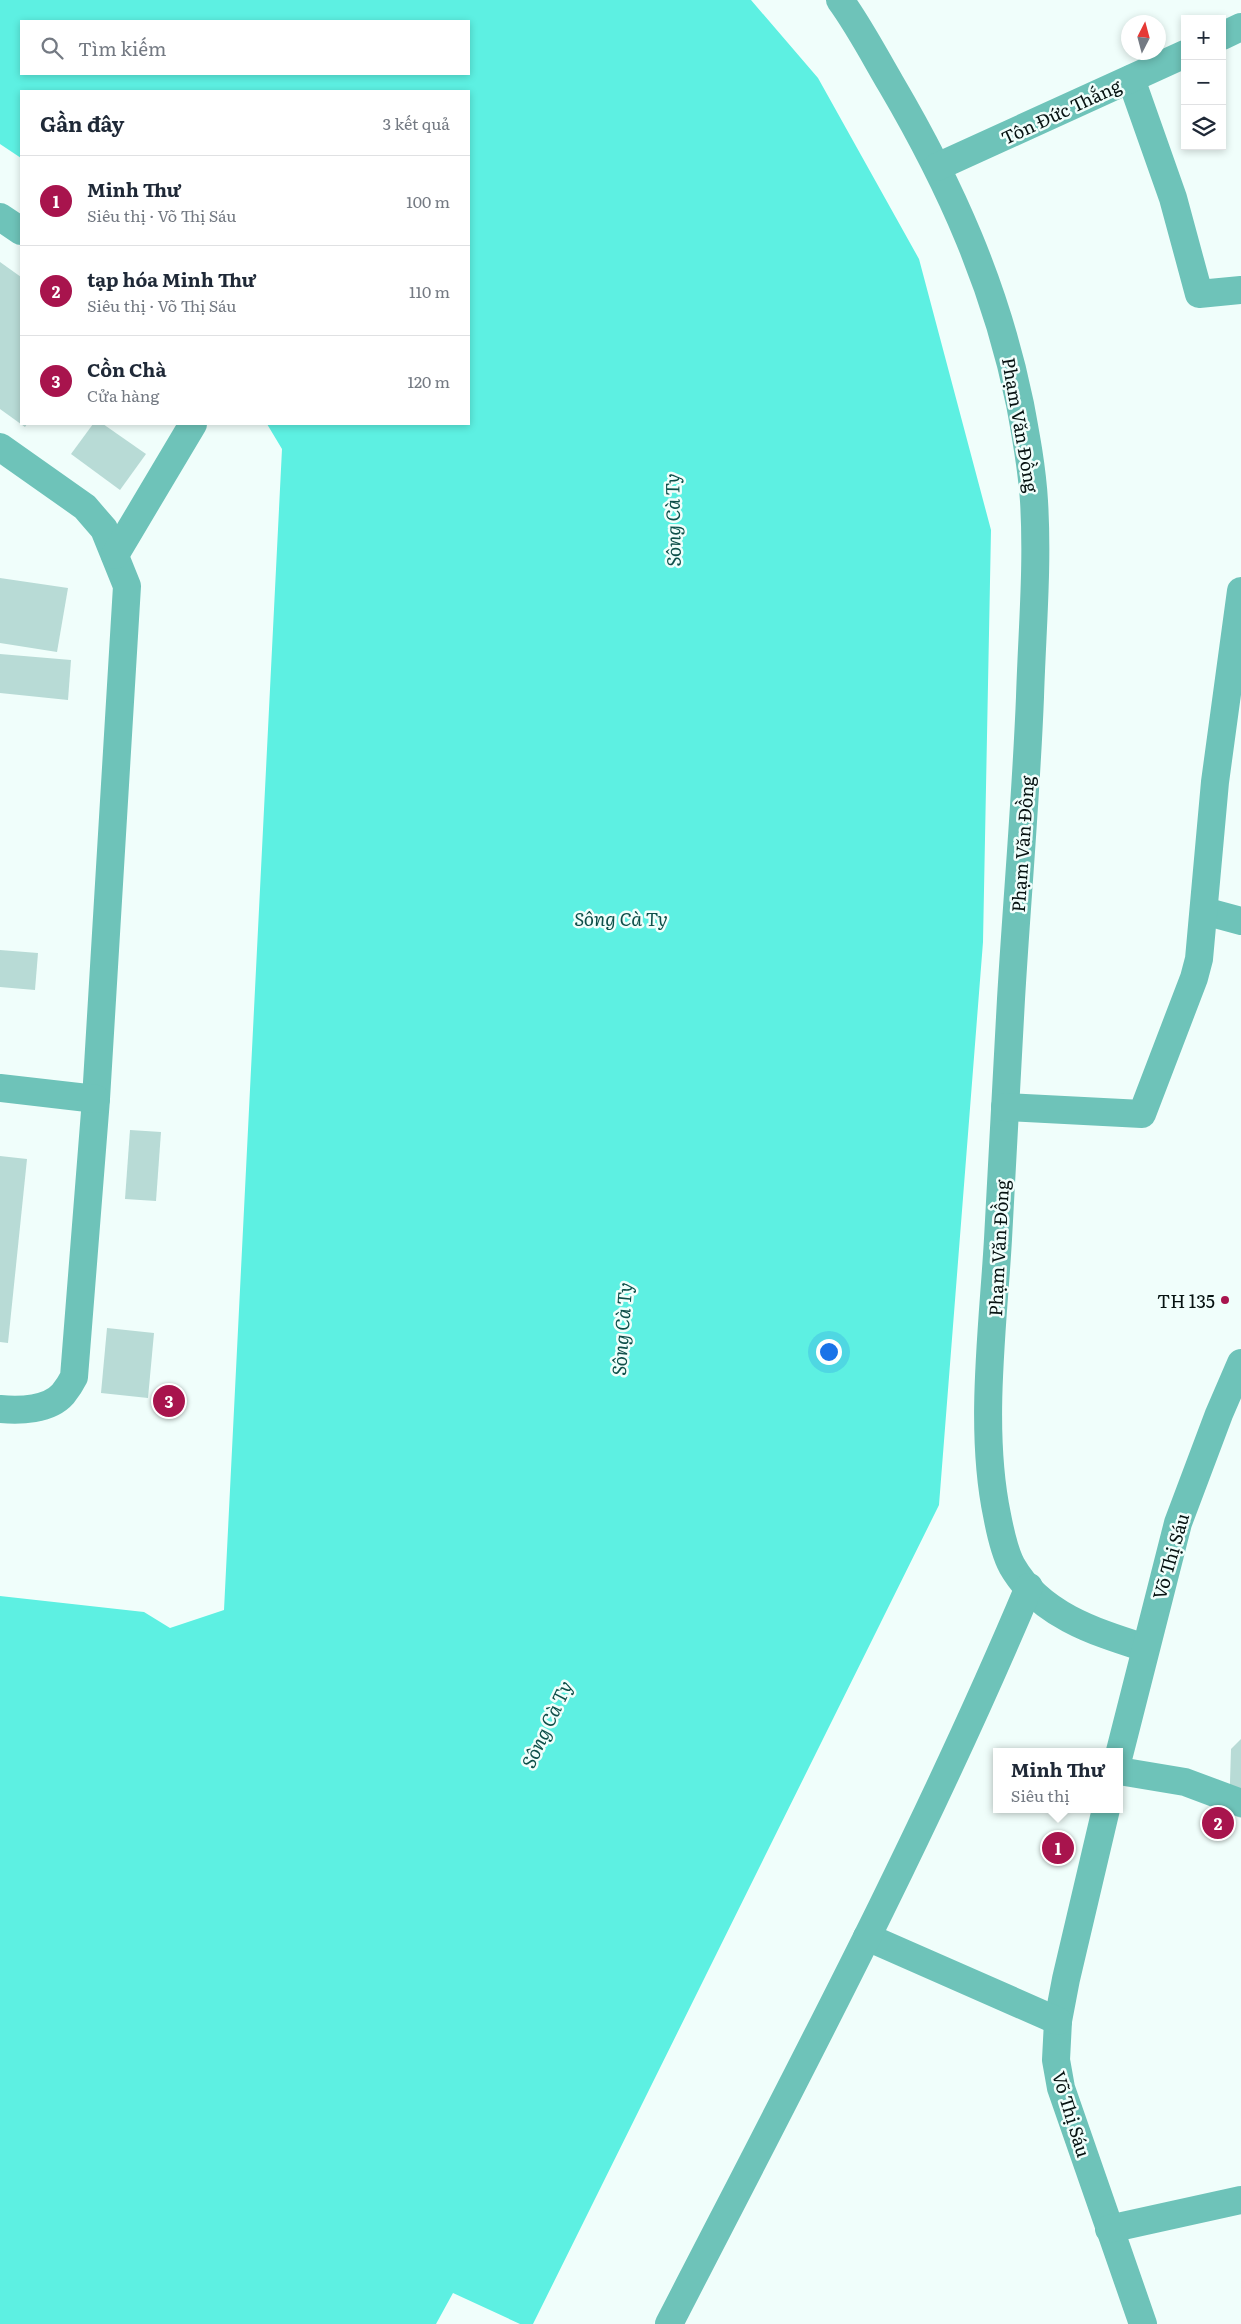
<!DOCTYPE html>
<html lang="vi">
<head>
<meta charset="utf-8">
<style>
  :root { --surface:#fff; --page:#f2f2f3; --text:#1f2937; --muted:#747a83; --line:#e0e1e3; --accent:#a8144d }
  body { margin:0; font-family:Literata,serif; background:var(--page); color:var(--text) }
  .controls { position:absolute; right:15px; top:15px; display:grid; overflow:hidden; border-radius:0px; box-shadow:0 2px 8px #0003 }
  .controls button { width:45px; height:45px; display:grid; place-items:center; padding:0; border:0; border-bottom:1px solid var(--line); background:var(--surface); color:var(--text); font:25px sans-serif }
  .compass { position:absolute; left:1121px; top:15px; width:45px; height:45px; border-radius:50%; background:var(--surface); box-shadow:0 2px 8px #0003; rotate:6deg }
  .you { position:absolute; left:828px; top:1351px; width:18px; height:18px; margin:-12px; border:4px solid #fff; border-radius:50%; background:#1a73e8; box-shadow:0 0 0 8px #1a73e833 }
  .badge { display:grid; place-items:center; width:32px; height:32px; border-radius:50%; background:var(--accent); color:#fff; font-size:16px; font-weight:700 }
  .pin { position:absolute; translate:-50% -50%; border:2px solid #fff; box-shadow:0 1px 5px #0006 }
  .popup { position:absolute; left:993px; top:1748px; width:130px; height:65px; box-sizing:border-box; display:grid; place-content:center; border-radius:0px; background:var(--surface); filter:drop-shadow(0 1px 4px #0005); font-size:16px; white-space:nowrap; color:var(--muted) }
  .popup b { font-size:19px; color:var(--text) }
  .popup::after { content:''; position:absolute; left:50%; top:100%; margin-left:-10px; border:10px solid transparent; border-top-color:var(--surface) }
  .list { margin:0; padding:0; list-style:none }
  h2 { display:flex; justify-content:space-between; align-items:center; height:65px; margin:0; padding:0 20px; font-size:21px }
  h2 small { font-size:16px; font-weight:400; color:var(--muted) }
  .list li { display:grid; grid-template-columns:32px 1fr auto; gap:15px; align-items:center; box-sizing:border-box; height:90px; padding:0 20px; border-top:1px solid var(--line) }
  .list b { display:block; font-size:19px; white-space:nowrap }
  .list p { margin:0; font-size:16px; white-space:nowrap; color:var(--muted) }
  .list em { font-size:16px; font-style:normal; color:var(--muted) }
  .icon { flex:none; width:28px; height:28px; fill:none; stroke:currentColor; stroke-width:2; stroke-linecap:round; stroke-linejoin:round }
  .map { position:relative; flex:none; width:1241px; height:2324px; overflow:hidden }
  .search { position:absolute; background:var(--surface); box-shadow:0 2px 8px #0003; left:20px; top:20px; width:450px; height:55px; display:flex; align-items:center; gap:12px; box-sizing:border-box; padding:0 18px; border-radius:0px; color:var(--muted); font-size:19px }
  .panel { position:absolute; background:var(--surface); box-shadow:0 2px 8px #0003; left:20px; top:90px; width:450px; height:335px; border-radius:0px }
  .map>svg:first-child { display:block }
  .water { fill:#5df0e2; fill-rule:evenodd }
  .building { fill:#b8dbd6 }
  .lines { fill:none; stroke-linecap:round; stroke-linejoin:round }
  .minor { stroke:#6ec3b9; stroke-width:28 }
  .poi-dot { fill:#a8144d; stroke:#f0fefb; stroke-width:2 }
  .labels { text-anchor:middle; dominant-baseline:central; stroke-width:5; stroke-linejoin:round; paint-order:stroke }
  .street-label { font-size:18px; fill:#071312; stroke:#f0fefb }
  .poi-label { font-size:18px; fill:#071312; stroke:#f0fefb; text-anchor:end }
  .water-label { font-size:19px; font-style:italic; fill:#0d4f49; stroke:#f0fefb }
</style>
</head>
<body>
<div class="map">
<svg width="1241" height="2324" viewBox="0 0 1241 2324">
  <rect width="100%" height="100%" fill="#f0fefb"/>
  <path class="water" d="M 0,0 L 751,0 L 818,78 L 919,259 L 991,530 L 983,942 L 939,1505 L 533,2324 L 520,2324 L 453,2293 L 436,2324 L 0,2324 L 0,1596 L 144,1612 L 170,1628 L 224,1610 L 282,449 L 267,424 L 469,424 L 469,91 L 21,91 L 21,158 L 0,144 ZM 21,21 L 469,21 L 469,74 L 21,74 Z"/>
  <g class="building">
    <polygon points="0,262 21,277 21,424 27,424 25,427 0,409"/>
    <polygon points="93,424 103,424 146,454 120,490 71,454"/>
    <polygon points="0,578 68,588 57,652 0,643"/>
    <polygon points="0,654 71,660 68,700 0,693"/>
    <polygon points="0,950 38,953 35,990 0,987"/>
    <polygon points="130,1130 161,1132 156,1201 125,1199"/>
    <polygon points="0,1156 27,1159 8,1343 0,1342"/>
    <polygon points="107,1328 154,1333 148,1398 101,1393"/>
    <polygon points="1241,1739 1241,1818 1229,1814 1231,1749"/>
  </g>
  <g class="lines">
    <g class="minor">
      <path d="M 840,0 C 859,26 874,55 891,84 C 951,186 996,287 1020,404 C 1026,436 1032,468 1034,501 C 1038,566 1032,632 1030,697 C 1026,798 1017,898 1011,999 C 1006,1079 1003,1159 998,1239 C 993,1327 979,1429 997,1515 C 1000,1531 1004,1551 1012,1566 C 1040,1615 1095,1632 1145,1648"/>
      <polyline points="1222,36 1241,27"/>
      <polyline points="1131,79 1173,198 1199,294 1241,290"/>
      <polyline points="937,167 1185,54"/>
      <polyline points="0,217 21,231"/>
      <path d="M 0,447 L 85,507 L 104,529 L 127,586 L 96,1099 L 74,1377 C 71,1383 67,1389 63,1394 C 49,1410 20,1411 0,1409"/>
      <polyline points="115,555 193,424"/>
      <polyline points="1204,911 1241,921"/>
      <polyline points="0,1088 96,1099"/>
      <polyline points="1005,1107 1142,1114 1194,978 1199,959 1215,782 1241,591"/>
      <polyline points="1119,1755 1178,1523 1219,1414 1241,1363"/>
      <polyline points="1119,1771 1185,1782 1241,1803"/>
      <polyline points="1106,1809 1066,1979 1058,2021 1056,2060 1061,2088 1143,2324"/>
      <polyline points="867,1937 1058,2021"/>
      <polyline points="1109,2229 1241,2200"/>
      <path d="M 669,2324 C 794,2081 923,1839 1029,1587"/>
    </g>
  </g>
  <circle class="poi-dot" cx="1225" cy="1300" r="5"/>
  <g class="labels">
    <g class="street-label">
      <text transform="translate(1061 111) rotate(-25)">Tôn Đức Thắng</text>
      <text transform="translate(1021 425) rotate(80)">Phạm Văn Đồng</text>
      <text transform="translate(1022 844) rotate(-86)">Phạm Văn Đồng</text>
      <text transform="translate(998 1248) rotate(-87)">Phạm Văn Đồng</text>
      <text transform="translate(1170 1556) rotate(-74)">Võ Thị Sáu</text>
      <text transform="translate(1072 2114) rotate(73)">Võ Thị Sáu</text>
    </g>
    <g class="poi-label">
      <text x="1215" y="1300">TH 135</text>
    </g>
    <g class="water-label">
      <text transform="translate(672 520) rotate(-91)">Sông Cà Ty</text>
      <text x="621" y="918">Sông Cà Ty</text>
      <text transform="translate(621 1329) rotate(-86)">Sông Cà Ty</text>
      <text transform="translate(546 1724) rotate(-65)">Sông Cà Ty</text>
    </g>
  </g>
</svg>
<div class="controls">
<button>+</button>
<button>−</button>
<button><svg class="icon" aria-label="layers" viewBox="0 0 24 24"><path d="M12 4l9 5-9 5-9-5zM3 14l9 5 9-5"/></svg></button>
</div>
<svg class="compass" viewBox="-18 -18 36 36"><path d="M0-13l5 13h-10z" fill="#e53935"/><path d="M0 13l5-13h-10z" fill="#747a83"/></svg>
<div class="you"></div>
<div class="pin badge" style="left:1058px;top:1848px">1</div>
<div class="popup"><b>Minh Thư</b>Siêu thị</div>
<div class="pin badge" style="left:1218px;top:1823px">2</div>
<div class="pin badge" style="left:169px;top:1401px">3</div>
<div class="search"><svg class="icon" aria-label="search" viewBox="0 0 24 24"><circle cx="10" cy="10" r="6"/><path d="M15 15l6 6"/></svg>Tìm kiếm</div>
<section class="panel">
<h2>Gần đây<small>3 kết quả</small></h2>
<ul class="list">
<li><span class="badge">1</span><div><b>Minh Thư</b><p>Siêu thị · Võ Thị Sáu</p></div><em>100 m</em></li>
<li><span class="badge">2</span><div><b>tạp hóa Minh Thư</b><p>Siêu thị · Võ Thị Sáu</p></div><em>110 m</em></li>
<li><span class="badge">3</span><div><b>Cồn Chà</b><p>Cửa hàng</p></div><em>120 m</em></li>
</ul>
</section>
</div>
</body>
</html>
